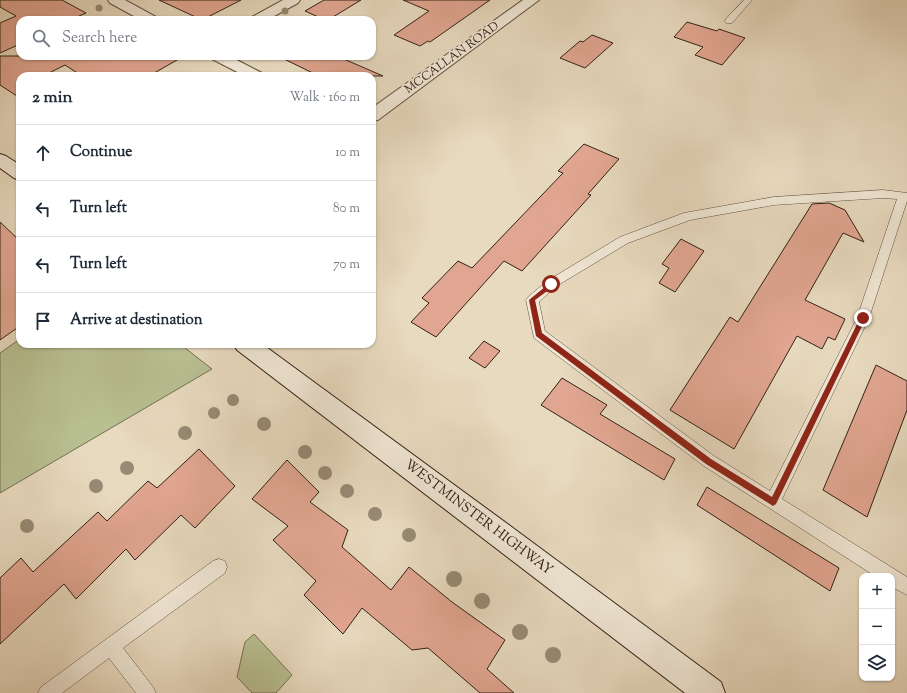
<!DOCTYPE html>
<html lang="en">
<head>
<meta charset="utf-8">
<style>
  :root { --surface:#fff; --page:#f6f6f7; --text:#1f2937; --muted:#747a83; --line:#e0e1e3 }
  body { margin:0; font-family:"Sorts Mill Goudy",serif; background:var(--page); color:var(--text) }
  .controls { position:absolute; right:12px; bottom:12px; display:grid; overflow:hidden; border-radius:8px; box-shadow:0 1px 3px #0004 }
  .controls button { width:36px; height:36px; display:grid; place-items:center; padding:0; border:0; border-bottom:1px solid var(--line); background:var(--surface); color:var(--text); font:20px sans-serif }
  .stop { position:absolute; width:12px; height:12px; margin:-9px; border:3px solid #8f2418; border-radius:50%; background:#fff }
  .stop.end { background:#8f2418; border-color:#fff; box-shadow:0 1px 4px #0008 }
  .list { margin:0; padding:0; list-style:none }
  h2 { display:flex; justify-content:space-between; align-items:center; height:52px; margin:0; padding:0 16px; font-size:17px }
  h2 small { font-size:13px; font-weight:400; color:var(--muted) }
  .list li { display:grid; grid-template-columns:26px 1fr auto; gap:12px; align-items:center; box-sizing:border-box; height:56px; padding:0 16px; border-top:1px solid var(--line) }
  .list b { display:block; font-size:15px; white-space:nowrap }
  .list em { font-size:13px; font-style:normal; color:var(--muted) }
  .icon { flex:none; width:22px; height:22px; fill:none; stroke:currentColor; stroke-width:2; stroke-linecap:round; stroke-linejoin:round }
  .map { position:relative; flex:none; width:907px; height:693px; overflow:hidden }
  .search { position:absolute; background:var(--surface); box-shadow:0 1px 3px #0004; left:16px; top:16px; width:360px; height:44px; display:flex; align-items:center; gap:10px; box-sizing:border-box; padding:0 14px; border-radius:12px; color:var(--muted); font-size:15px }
  .panel { position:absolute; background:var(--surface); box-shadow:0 1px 3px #0004; left:16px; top:72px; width:360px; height:276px; border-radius:12px }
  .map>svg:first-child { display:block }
  .green { fill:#b8bf91; stroke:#757054 }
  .building { fill:#e1a691; stroke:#322118 }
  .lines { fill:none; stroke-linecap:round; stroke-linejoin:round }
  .service-casing { stroke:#604f42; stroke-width:1 }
  .minor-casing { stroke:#604f42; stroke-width:2 }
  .secondary-casing { stroke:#322118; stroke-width:2 }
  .service { fill:#f0e7d5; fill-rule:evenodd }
  .minor { fill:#f0e7d5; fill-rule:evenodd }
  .secondary { fill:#f0e7d5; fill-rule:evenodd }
  .tree { fill:#978a74 }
  .route { fill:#8f2418 }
  .labels { text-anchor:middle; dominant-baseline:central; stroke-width:3.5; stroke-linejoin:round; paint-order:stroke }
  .far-street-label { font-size:12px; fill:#322118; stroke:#f0e7d5 }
  .street-label { font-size:14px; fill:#322118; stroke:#f0e7d5 }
</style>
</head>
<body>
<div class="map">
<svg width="907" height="693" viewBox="0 0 907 693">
  <rect width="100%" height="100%" fill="#e8dabf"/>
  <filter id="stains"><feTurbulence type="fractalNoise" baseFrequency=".005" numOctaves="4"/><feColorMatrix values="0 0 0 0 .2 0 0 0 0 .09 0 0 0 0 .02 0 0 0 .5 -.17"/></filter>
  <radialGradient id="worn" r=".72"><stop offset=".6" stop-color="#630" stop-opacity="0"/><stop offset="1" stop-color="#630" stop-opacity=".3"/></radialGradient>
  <g class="green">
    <polygon points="20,339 20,344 180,344 212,369 0,493 0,353"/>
    <polygon points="254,634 292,675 276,693 252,693 237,677 245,642"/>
  </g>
  <g class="building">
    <polygon points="0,0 62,0 86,13 70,20 20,20 20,44 0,53 0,23 16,16 0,7"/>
    <polygon points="159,0 241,0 202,20"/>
    <polygon points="324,0 361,0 328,20 325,20 305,11"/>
    <polygon points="403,0 490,0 430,42 428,41 420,46 394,35 429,11"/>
    <polygon points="687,22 717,31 719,29 745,38 722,65 695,55 703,47 674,37"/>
    <polygon points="592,35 613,43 585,68 560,58 580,41 583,42"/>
    <polygon points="0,56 184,56 149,76 82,76 65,65 43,76 20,76 20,98 0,85"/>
    <polygon points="278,56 337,56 383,76 319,76"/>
    <polygon points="584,144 619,159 588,194 591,195 522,271 504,261 436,337 411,322 429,303 422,298 458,261 472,268 563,173 558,171"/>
    <polygon points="829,203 845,210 864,242 843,233 805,300 845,319 835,340 828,337 822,349 797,336 734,449 670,410 730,317 738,322 812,204"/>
    <polygon points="0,222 20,241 20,326 0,340"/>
    <polygon points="681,239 704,251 675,292 659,283 669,268 662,264"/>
    <polygon points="484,341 500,351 485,368 469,358"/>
    <polygon points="876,365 907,381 907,410 867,517 823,490"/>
    <polygon points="562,378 607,405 600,414 675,459 664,480 541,405"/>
    <polygon points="199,449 235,486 195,528 181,515 135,560 126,549 76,599 64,584 0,644 0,578 21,558 33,572 98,512 107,521 148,481 157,488"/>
    <polygon points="287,460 319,492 310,502 348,530 342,547 391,590 409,567 452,602 505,640 487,669 514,693 480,693 428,648 412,650 362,608 343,634 304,595 316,581 273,540 288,526 252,499"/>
    <polygon points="707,487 839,568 830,591 697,505"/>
  </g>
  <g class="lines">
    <defs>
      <g id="service">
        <polygon points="744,0 752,0 732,23 726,23 725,21 726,19"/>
        <path d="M 883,190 L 907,193 L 907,201 L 869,318 L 782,499 L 907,577 L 907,595 L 892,587 L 892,576 L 875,576 L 704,466 L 534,338 L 526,300 L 528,297 L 547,281 L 620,237 L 684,213 L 774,197 ZM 883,198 L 897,199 L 857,318 L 770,491 L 714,456 L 545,331 L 539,302 L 555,287 L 628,243 L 690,220 L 774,205 Z"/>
        <polygon points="219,559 225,561 227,567 225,573 123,648 153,687 156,693 136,693 109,658 62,693 38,693 41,687 213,561"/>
      </g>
      <g id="minor">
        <polygon points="108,0 125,0 156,17 158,20 141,20 110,3"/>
        <polygon points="283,0 300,0 298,3 267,20 250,20 252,17"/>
        <polygon points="523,0 539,0 378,120 372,121 372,108"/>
        <polygon points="210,56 229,56 262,73 265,76 245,76 212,59"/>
      </g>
      <g id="secondary">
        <polygon points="0,154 6,156 20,165 20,180 14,178 0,168"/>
        <polygon points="234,344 262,344 513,528 721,682 725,693 685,693 237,350"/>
      </g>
    </defs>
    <use href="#service" class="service-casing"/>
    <use href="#minor" class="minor-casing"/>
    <use href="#secondary" class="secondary-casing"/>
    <use href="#service" class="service"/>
    <use href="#minor" class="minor"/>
    <use href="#secondary" class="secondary"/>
  </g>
  <g class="tree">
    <circle cx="99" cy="8" r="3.5"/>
    <circle cx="285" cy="11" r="3.5"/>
    <circle cx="233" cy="400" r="6"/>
    <circle cx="214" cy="413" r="6"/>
    <circle cx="264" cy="424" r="7"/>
    <circle cx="185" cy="433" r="7"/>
    <circle cx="305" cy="452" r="7"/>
    <circle cx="127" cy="468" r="7"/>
    <circle cx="325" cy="473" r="7"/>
    <circle cx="96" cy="486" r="7"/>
    <circle cx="347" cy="491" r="7"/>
    <circle cx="375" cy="514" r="7"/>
    <circle cx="27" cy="526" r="7"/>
    <circle cx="409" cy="535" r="7"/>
    <circle cx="454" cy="579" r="8"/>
    <circle cx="482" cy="601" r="8"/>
    <circle cx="520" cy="632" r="8"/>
    <circle cx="553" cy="655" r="8"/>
  </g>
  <polygon class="route" points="551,282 554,284 554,286 535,300 542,333 711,459 772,497 861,316 863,315 866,318 776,504 773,506 706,464 536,336 529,300"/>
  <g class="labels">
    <g class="far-street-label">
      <text transform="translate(452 58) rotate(-36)">MCCALLAN ROAD</text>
    </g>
    <g class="street-label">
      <text transform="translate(478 518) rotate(37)">WESTMINSTER HIGHWAY</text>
    </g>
  </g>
  <rect width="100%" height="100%" filter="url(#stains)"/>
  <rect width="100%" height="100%" fill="url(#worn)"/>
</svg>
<div class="controls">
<button>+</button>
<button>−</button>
<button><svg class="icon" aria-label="layers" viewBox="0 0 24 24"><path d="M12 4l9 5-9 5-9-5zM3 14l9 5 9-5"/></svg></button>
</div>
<div class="stop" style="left:551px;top:284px"></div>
<div class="stop end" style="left:863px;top:318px"></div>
<div class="search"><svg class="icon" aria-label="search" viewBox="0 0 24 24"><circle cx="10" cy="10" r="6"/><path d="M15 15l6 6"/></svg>Search here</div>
<section class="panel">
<h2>2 min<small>Walk · 160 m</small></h2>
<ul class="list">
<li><svg class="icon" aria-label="ahead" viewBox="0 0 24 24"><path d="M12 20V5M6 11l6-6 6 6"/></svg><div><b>Continue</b></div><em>10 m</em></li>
<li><svg class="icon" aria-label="left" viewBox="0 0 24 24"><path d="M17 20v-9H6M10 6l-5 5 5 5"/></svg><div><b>Turn left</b></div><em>80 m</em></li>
<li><svg class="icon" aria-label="left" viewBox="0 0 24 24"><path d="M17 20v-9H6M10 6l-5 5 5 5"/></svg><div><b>Turn left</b></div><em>70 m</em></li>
<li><svg class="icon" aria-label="arrive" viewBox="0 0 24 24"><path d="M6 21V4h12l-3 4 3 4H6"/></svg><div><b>Arrive at destination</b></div></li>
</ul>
</section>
</div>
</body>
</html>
